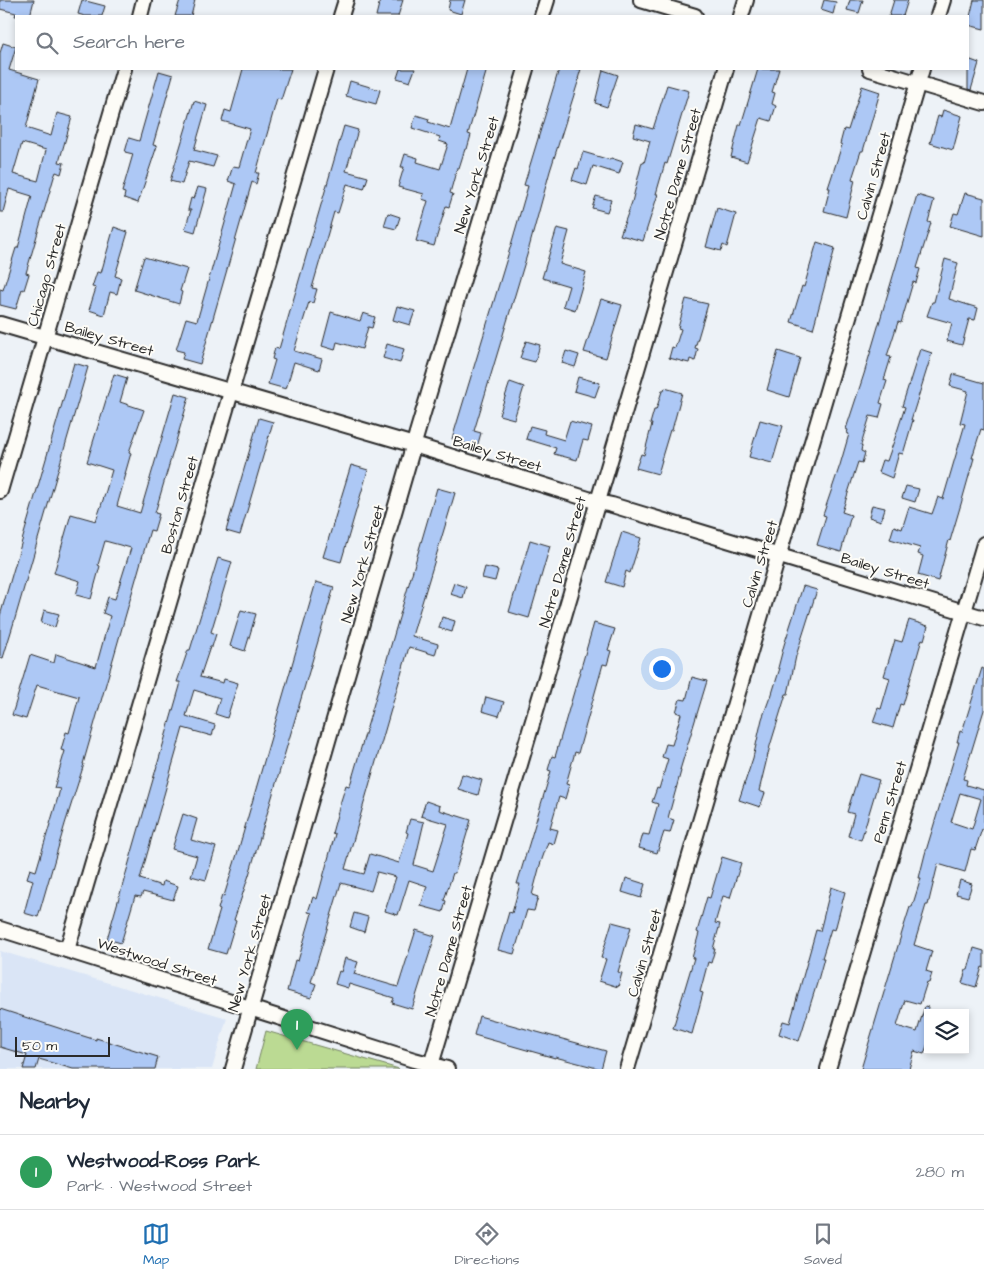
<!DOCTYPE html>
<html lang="en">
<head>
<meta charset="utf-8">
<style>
  :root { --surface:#fff; --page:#f6f6f7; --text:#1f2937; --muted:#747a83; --line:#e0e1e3; --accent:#1f6fb2 }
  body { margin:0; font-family:"Architects Daughter",sans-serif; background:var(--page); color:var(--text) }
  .controls { position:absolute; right:15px; bottom:15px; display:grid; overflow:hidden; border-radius:0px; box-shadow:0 2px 8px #0003 }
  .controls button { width:45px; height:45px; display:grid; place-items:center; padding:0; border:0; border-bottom:1px solid var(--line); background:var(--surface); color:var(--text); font:25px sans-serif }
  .scale { position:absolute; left:15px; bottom:12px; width:95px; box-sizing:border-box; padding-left:5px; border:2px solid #2b2b2b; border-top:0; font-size:14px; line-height:18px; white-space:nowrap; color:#2b2b2b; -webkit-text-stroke:4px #fdfcf7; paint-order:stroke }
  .you { position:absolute; left:661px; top:668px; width:18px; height:18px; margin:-12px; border:4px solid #fff; border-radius:50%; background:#1a73e8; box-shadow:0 0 0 8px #1a73e833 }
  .badge { display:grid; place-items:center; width:32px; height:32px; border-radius:50%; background:var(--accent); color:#fff; font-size:16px; font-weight:700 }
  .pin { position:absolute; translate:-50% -41px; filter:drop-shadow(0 1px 2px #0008) }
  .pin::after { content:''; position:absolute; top:26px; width:18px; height:15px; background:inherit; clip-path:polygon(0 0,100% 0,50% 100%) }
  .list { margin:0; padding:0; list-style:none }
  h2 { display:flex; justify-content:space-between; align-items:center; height:65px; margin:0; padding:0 20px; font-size:21px }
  h2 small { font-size:16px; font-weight:400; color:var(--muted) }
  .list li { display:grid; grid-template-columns:32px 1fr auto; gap:15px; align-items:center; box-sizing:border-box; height:75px; padding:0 20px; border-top:1px solid var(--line) }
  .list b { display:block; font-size:19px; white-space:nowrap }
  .list p { margin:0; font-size:16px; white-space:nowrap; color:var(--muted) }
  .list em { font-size:16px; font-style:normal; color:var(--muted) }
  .icon { flex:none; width:28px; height:28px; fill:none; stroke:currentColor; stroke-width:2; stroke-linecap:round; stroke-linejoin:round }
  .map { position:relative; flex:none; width:984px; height:1069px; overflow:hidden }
  .search { position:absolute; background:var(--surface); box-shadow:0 2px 8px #0003; left:15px; right:15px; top:15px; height:55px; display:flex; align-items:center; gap:12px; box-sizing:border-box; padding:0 18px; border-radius:0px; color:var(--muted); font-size:19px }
  .sheet { height:140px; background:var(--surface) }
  nav { display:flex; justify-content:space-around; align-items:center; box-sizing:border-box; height:70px; border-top:1px solid var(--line); background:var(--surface); font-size:14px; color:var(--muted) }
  nav a { display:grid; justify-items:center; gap:2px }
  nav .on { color:var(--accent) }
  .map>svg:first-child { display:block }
  .built { fill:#dae5f6 }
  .green { fill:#bbda93; stroke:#73825f }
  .building { fill:#adc8f5; stroke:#2b2b2b; fill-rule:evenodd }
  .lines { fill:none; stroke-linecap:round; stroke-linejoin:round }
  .minor-casing { stroke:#2b2b2b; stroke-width:18 }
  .minor { stroke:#fdfcf7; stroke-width:14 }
  .labels { text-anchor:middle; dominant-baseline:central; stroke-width:4; stroke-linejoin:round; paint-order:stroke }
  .street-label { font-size:15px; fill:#2b2b2b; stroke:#fdfcf7 }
</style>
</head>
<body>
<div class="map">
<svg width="984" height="1069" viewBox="0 0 984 1069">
  <rect width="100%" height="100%" fill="#edf2f7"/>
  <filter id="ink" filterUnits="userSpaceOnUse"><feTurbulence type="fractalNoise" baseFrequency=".02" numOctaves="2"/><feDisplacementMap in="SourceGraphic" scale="10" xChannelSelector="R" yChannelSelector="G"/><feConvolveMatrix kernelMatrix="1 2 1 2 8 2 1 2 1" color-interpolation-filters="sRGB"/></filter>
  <g filter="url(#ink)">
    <polygon class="built" points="0,951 227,1018 212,1069 0,1069"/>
    <polygon class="green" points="266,1031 399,1069 256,1069"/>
    <g class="building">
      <polygon points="0,0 34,0 30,16 15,16 16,13 0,9"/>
      <polygon points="82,0 105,6 102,16 85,16 78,14"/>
      <polygon points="180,0 195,0 191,16 175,16"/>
      <polygon points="380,0 403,0 398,16 376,16"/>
      <polygon points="450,0 465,0 461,14 448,10"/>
      <polygon points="824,0 836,2 833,14 821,10"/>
      <polygon points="850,0 863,0 859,13 847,10"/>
      <polygon points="894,0 908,0 903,16 889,16"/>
      <polygon points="974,0 984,0 984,29 968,25"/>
      <path d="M 3,43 L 16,47 L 9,70 L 39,79 L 26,128 L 51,136 L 57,113 L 72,117 L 59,162 L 64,163 L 61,174 L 56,172 L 54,177 L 26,273 L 29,274 L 24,290 L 22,289 L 16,309 L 0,305 L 0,289 L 3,290 L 16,248 L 18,248 L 32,196 L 9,189 L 3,212 L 0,212 L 0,53 ZM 22,143 L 46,150 L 38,181 L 13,174 Z"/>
      <polygon points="968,59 979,63 971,90 968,89"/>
      <polygon points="243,69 291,69 281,100 277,99 256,173 259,173 256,184 252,182 200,364 182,359 184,352 176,350 186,318 197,321 236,184 228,181 233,166 239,167 250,129 222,121 225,110 231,112"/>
      <polygon points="400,69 415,69 410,82 397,78"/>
      <polygon points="467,69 487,69 468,134 471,135 467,149 465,149 459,168 457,168 450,193 453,194 449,207 446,206 434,246 416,241 428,201 422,199 424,194 398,187 404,167 401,167 405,154 418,158 417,162 440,169 448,144 439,141 440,137 412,128 416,115 429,119 428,122 450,129"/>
      <polygon points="559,69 581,69 578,79 579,79 550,171 527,255 474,431 481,433 477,447 452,439 511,245 528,186 524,185"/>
      <polygon points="758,69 779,69 772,92 775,93 772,104 776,106 771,121 761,118 747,162 731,157 739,125 741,125"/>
      <polygon points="603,70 618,75 607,107 595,103"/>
      <polygon points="159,71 173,75 153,145 157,146 138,203 124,198 125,193 122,192 133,154 125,152 129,138 139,141"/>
      <polygon points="350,81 380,90 376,104 346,96"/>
      <polygon points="667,85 689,91 667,164 665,163 656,194 658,194 643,241 620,235 632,202 642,162 644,163 650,141 633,136 636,124 653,129"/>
      <polygon points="862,86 880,92 863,151 861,151 852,179 855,180 846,217 824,211 830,188 828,188 842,145 840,144 844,129 848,130"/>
      <polygon points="194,101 207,105 194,150 217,156 213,167 189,161 182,184 170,181"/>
      <polygon points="943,110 962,116 953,150 930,143 938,116 941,117"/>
      <polygon points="344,126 358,130 346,171 368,177 364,189 347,184 338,213 334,212 312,288 317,289 313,303 309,302 294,351 322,359 319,370 294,362 286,389 268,384 275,360 272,359 275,348 279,349"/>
      <polygon points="583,152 610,160 611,158 623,162 619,174 593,166 587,185 572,180 576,168 578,169"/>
      <polygon points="198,187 207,189 195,232 185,229 191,210 188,210 191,198 194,199"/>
      <polygon points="965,193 984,198 984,236 950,226 954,213 958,214"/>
      <polygon points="917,195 934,200 928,222 931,223 917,268 920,269 916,283 913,282 901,323 898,322 887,356 891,357 884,380 887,381 880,403 883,404 879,418 870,416 861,445 862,446 861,451 865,453 862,463 858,462 842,512 851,515 841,552 817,545 826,516 823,515 840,465 849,434 847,433 848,430 846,429 864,374"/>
      <polygon points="596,196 611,200 607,212 592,208"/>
      <polygon points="717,208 736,214 727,247 723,245 721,251 706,247"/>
      <polygon points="388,213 400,217 396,229 384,226"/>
      <polygon points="114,227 128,232 115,276 121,278 117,294 110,292 104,315 89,310 96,288 92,287 97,272 101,273"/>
      <polygon points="557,228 569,231 560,264 586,272 575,310 563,306 569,286 542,278"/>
      <polygon points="817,242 835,248 813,329 791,322 802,286 804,287"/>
      <polygon points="144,257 187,269 180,291 182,292 179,304 134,290"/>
      <polygon points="945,259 958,263 949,299 978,308 975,320 969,319 962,345 947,341 952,323 927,316 932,302 934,302"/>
      <polygon points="601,299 622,305 606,358 584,352"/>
      <polygon points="686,299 708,304 695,348 698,349 695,361 690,359 689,363 669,358 672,347 675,348 681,329 678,328"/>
      <polygon points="397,306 415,311 410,325 393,320"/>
      <polygon points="331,312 360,321 363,313 375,317 372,328 368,327 362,349 337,342 335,350 322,346"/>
      <polygon points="526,341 540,345 535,362 520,358"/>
      <polygon points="387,344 404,349 400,363 383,358"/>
      <polygon points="920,349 932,353 911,420 913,420 903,454 899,453 892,478 878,472 882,460 887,461 895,438 905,407 902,406"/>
      <polygon points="566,351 579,355 575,367 562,363"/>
      <polygon points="778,351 800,358 789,397 767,390"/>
      <polygon points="74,363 88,367 14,622 3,658 0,657 0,616"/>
      <polygon points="114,374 127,378 120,402 144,410 129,452 131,453 125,474 126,474 117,506 140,513 175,393 189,397 155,513 159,514 154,531 150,530 83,764 84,764 65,824 38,917 24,913 33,880 27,878 30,869 36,871 58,797 60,789 54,788 65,751 61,750 66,732 69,733 79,697 37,685 26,719 12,715 30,655 54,663 56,654 96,667 110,616 103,613 108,597 115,599 131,548 105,541 98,565 100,566 91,599 76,595 80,581 54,573 71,514 96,521 105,494 112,470 87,462"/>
      <polygon points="953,374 984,383 984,430 981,429 972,458 974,458 961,504 950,541 949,540 938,581 918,575 923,556 918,554 920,548 890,539 894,526 902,529 909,507 932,514 938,497 943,499 965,424 960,423 968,391 950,386"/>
      <polygon points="578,377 600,383 595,397 574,391"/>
      <polygon points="510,382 524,387 514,419 499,415"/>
      <polygon points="665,388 682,393 672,430 670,430 661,460 662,460 658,474 636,468 641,454 644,455 652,424 650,424 654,410 656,410 662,391 664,391"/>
      <polygon points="259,418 273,422 240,535 226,531"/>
      <polygon points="760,420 783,426 772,463 749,457"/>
      <polygon points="570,421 592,427 588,441 583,440 577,460 554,454 556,448 526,439 530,426 545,430 544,434 564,440"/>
      <polygon points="351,465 368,470 341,562 323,557"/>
      <polygon points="906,486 919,489 915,502 902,498"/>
      <polygon points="437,488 455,493 412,636 438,644 435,655 409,647 345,869 364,874 370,854 399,863 408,833 406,832 410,819 424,822 414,865 433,871 448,824 421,816 426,801 440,806 439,810 471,820 455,873 453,873 444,900 446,901 443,912 421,906 427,886 409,880 398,915 385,911 396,877 377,872 371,891 341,883 311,982 316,984 311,998 287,991 295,960 298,961 312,913 308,912 313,897 317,899 335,834 332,833 340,804 346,785 349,786 351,782"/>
      <polygon points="872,505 885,508 881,521 869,517"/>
      <polygon points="622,532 641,538 630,573 626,571 622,587 606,582"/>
      <polygon points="530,540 550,546 529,618 509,612"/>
      <polygon points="218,558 232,562 211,632 216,634 212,647 210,647 200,677 223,683 224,679 238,683 227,718 215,714 220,698 194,690 186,716 215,725 212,736 183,728 140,879 162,886 163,881 178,886 173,900 143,892 141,897 135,896 121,943 107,939 180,686 180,682 177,682 188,650 190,650"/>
      <polygon points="485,567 498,570 495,581 482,578"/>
      <polygon points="316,582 334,587 249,875 234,920 236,921 226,954 208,949 220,910 218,909 222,895 224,896 238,851"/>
      <polygon points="454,583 466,587 463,598 450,594"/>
      <polygon points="803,586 817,590 796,656 788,694 786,694 770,746 759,791 765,793 760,807 739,800 753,758 762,719 770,697 771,697 780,668 778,668 784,645"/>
      <polygon points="44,610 59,614 55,627 41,623"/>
      <polygon points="241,610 256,614 245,651 230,646"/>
      <polygon points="442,617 455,621 452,632 439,628"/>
      <polygon points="909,620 928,626 924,640 922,639 903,705 900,704 893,728 873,722 878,708 881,709 890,678 884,676 895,640 902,642"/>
      <polygon points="594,623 615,629 608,650 611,651 607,665 603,664 578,753 575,752 566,784 569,785 565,799 559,797 550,828 558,830 554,844 548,842 540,865 532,895 538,897 534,911 527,910 514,954 498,950 509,912 512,913 520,884 517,884 551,771 548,770 552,756 555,757"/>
      <path d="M 982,668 L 984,669 L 984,710 L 963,779 L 967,780 L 966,785 L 984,790 L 984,829 L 982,829 L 975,850 L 971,849 L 965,872 L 938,864 L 928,905 L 926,905 L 914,945 L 932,951 L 926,971 L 932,973 L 929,983 L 927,982 L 920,1004 L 905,1000 L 897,1026 L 917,1032 L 925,1006 L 928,1007 L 928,1043 L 924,1054 L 914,1051 L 909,1069 L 861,1069 L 903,929 L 910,907 L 912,907 L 921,878 L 919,878 L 925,854 L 959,742 L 957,742 L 960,731 L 962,732 ZM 960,793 L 981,799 L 972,829 L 951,822 Z"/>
      <polygon points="692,677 707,681 680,770 681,771 668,818 674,820 670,833 664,832 657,853 639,848 643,834 649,835 658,804 652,802 657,788 659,789 668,759 662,757 666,744 672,745 681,714 676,712 680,699 686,700"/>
      <polygon points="486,697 504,702 499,716 482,711"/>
      <polygon points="462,774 482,780 478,795 458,789"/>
      <polygon points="859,774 879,780 861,840 848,836 854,814 847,812"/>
      <polygon points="183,814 197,819 191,840 216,847 206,880 191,876 197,856 172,849"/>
      <polygon points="722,857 741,863 730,898 723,896 715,923 720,924 713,949 715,949 711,963 708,962 700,992 703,993 692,1034 673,1028 694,958 692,958 699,933 697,932 707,897 710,898"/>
      <polygon points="626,878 645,884 641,898 622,892"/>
      <polygon points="960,880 972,884 968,897 956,894"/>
      <polygon points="831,887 845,892 835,930 831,929 822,958 824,958 818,980 799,1041 779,1034 783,1021 790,1023 816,930 820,931"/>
      <polygon points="354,913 368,917 364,932 350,927"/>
      <polygon points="612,922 631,927 618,972 622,973 618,987 599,981 606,959 601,958"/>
      <polygon points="416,930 435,936 412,1009 392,1003 394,998 349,984 348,988 335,984 339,971 341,972 345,958 358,962 354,974 398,987"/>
      <polygon points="974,948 984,951 984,968 982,967 976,987 962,983 966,970 968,970"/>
      <polygon points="0,1009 77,1034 96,1040 96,1038 158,1057 155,1069 73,1069 39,1059 36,1069 23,1069 27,1055 0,1047"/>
      <polygon points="479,1016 606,1051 601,1069 555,1057 555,1058 474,1035"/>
    </g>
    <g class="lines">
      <defs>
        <g id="minor">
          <polyline points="641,0 695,16"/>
          <polyline points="140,16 144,0"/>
          <polyline points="341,16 346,0"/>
          <polyline points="542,16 547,0"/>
          <polyline points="741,16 746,0"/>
          <polyline points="938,16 943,0"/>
          <polyline points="870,69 984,103"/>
          <polyline points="0,324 414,445 598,502 612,505 984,618"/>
          <polyline points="0,491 124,69"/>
          <polyline points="0,929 414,1060 447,1069"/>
          <polyline points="67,950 326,69"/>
          <polyline points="431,1065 726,69"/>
          <polyline points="233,1069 417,433 526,69"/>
          <polyline points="627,1069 922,69"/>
          <polyline points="828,1069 984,544"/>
        </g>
      </defs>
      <use href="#minor" class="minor-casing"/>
      <use href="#minor" class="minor"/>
    </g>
  </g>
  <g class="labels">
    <g class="street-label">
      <text transform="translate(678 174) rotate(-74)">Notre Dame Street</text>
      <text transform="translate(477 175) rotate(-73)">New York Street</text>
      <text transform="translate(874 176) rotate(-74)">Calvin Street</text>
      <text transform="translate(47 275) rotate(-74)">Chicago Street</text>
      <text transform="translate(109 339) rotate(16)">Bailey Street</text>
      <text transform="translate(497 454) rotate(17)">Bailey Street</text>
      <text transform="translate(180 505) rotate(-74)">Boston Street</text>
      <text transform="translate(563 562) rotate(-74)">Notre Dame Street</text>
      <text transform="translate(363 564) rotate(-74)">New York Street</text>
      <text transform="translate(760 564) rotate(-73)">Calvin Street</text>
      <text transform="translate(885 571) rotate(17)">Bailey Street</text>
      <text transform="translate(890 802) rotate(-73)">Penn Street</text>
      <text transform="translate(449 951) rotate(-74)">Notre Dame Street</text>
      <text transform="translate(250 953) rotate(-74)">New York Street</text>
      <text transform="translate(645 953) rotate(-74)">Calvin Street</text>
      <text transform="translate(157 962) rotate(18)">Westwood Street</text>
    </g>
  </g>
</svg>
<div class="controls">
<button><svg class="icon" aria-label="layers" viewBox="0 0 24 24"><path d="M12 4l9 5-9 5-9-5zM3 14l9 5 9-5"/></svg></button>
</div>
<div class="scale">50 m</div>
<div class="you"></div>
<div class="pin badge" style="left:297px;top:1050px;background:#2e9e5b">1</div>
<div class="search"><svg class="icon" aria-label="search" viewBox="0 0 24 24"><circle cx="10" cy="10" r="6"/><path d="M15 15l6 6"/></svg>Search here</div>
</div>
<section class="sheet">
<h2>Nearby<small></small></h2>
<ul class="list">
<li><span class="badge" style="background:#2e9e5b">1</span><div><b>Westwood-Ross Park</b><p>Park · Westwood Street</p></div><em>280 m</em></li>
</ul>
</section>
<nav>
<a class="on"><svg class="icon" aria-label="map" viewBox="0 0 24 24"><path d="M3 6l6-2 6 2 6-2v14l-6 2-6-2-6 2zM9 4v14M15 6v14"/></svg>Map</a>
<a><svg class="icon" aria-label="directions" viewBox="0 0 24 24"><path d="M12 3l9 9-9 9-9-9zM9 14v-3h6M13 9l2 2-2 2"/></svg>Directions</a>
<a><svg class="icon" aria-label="saved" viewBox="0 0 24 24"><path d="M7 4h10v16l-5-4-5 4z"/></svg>Saved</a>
</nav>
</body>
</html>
